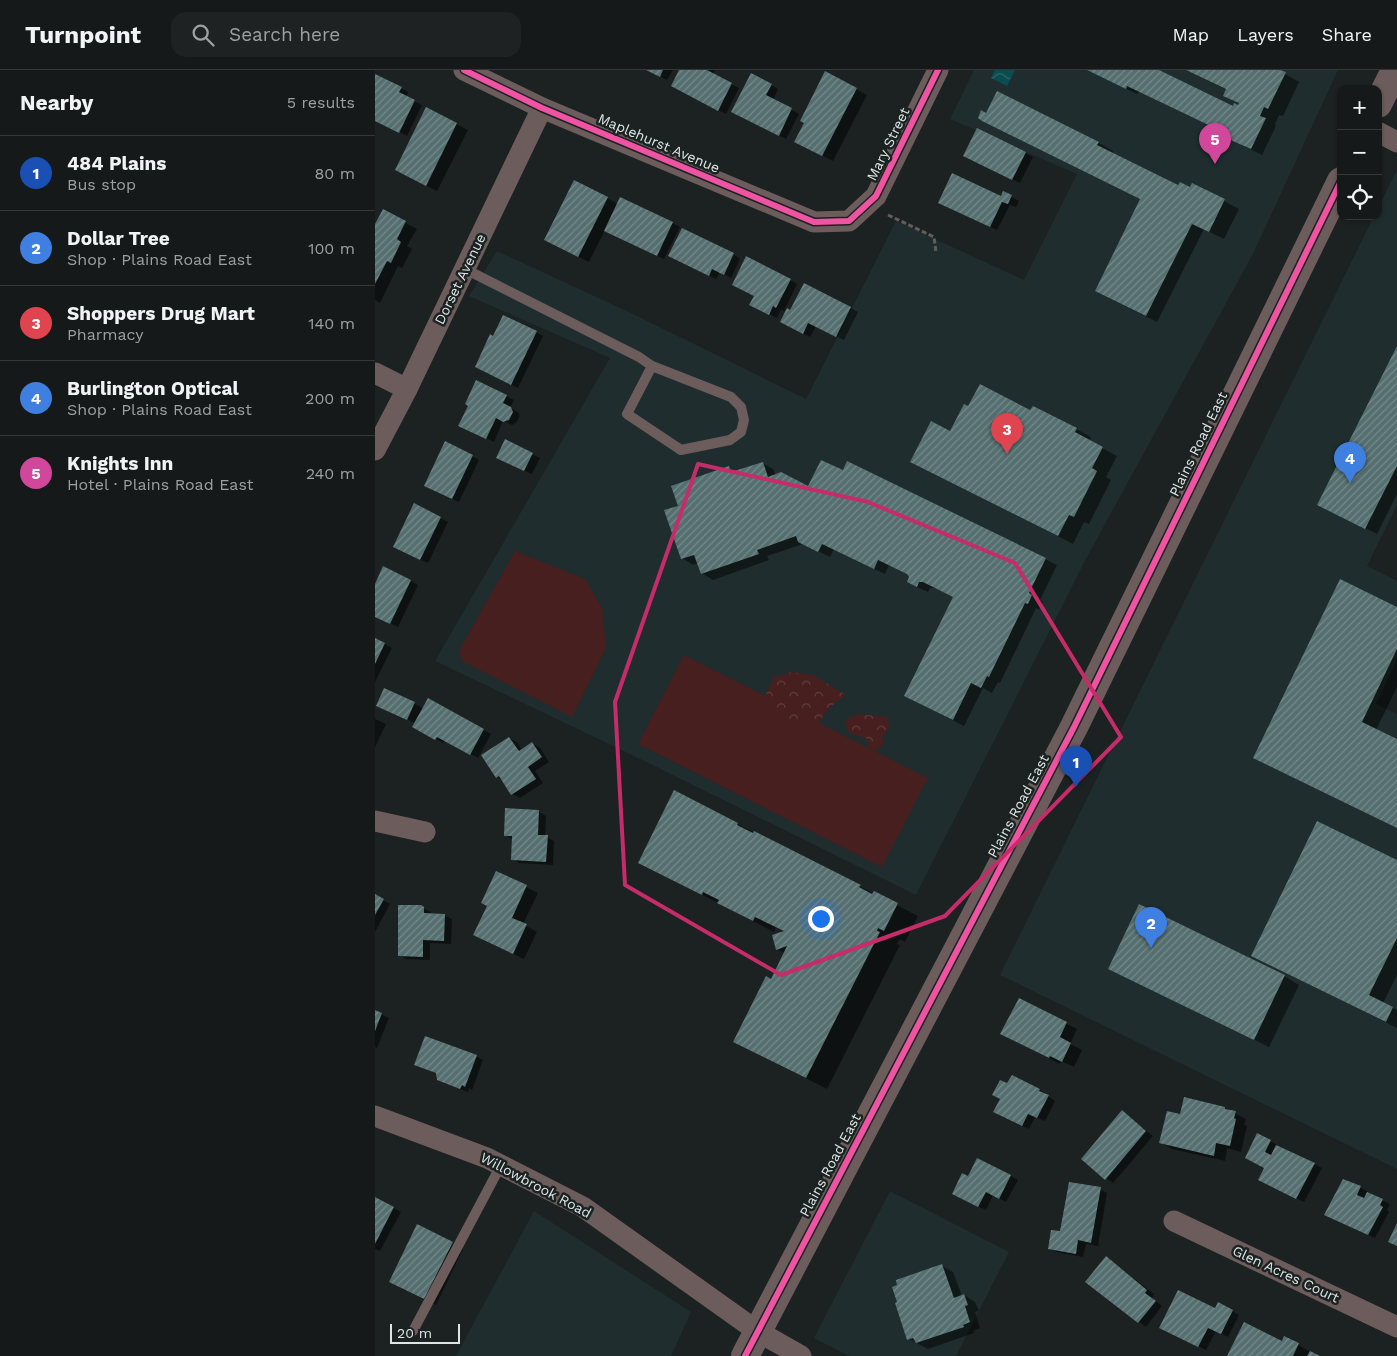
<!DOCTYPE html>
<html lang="en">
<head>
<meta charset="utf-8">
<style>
  :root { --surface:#151919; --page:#1e2222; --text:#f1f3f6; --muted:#9da0a2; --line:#343838; --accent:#8c9099 }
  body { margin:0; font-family:"Work Sans",sans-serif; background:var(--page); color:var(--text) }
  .controls { position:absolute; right:15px; top:15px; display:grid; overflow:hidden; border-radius:10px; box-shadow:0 1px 4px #0004 }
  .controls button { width:45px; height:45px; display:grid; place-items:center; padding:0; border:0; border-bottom:1px solid var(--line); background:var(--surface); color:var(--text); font:25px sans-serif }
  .scale { position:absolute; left:15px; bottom:12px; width:70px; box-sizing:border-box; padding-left:5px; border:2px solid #dfe4e4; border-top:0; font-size:14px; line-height:18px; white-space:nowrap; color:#dfe4e4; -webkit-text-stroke:4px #1b2222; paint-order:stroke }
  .you { position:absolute; left:445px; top:848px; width:18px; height:18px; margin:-12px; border:4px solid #fff; border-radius:50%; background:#1a73e8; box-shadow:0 0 0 8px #1a73e833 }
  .badge { display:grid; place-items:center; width:32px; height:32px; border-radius:50%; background:var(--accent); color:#fff; font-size:16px; font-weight:700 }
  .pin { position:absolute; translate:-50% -41px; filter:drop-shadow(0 1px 2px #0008) }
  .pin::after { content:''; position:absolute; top:26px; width:18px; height:15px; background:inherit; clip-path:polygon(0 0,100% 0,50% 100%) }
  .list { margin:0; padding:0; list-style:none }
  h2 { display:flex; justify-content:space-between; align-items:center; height:65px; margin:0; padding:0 20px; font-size:21px }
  h2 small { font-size:16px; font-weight:400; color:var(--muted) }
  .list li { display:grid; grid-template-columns:32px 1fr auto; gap:15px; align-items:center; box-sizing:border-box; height:75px; padding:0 20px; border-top:1px solid var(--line) }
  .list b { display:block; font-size:19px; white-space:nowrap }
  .list p { margin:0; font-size:16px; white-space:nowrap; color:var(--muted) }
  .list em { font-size:16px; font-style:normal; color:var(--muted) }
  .icon { flex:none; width:28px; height:28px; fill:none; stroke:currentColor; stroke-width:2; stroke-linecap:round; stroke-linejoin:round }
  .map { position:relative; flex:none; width:1022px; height:1286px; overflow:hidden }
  header { display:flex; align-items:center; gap:30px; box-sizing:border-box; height:70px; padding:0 25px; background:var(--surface); border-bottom:1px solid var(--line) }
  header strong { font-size:24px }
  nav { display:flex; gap:28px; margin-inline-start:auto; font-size:18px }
  .search { width:350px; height:45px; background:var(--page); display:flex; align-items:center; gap:12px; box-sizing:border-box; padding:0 18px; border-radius:15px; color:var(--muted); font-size:19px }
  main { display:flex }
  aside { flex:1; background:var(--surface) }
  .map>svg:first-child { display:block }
  .built { fill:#1f2d2e }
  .green { fill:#461f1e }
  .forest { fill:url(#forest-crowns) }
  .water { fill:url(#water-waves) }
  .shadow { fill:#0007 }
  .building { fill:url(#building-hatch) }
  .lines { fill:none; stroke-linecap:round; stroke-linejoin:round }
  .path { stroke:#645c5b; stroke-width:3; stroke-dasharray:5 2.5; stroke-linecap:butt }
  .service { stroke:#6c5c5c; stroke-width:10 }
  .minor { stroke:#6c5c5c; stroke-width:21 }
  .primary { stroke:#6c5c5c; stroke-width:28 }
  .cycleway-casing { stroke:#1b2222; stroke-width:9 }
  .cycleway { stroke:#f153a3; stroke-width:6 }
  .marked { fill:none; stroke:#c52c69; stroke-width:4; stroke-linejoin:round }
  .labels { text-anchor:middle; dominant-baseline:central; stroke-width:5; stroke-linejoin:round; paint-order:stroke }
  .street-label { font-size:14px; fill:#dfe4e4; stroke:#1b2222 }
</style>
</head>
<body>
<header>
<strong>Turnpoint</strong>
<div class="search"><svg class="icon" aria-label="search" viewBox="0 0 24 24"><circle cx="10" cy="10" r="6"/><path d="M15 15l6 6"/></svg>Search here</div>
<nav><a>Map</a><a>Layers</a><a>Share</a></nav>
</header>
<main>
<aside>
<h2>Nearby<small>5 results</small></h2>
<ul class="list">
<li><span class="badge" style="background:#1a4fb4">1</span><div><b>484 Plains</b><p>Bus stop</p></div><em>80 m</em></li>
<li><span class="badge" style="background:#3f7fe0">2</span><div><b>Dollar Tree</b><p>Shop · Plains Road East</p></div><em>100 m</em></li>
<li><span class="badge" style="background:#e0444e">3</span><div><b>Shoppers Drug Mart</b><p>Pharmacy</p></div><em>140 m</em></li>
<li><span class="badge" style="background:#3f7fe0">4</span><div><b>Burlington Optical</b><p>Shop · Plains Road East</p></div><em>200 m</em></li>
<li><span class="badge" style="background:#d1479c">5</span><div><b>Knights Inn</b><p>Hotel · Plains Road East</p></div><em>240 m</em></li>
</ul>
</aside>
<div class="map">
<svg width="1022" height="1286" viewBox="0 0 1022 1286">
  <defs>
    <pattern id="forest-crowns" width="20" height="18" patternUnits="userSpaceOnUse" patternTransform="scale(1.25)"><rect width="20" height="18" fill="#461f1e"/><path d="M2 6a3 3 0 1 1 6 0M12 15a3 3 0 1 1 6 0" fill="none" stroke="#603f3f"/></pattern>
    <pattern id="water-waves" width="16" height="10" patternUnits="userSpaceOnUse" patternTransform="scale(1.25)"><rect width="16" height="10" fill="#0a4c4f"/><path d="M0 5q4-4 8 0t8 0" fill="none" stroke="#2d6668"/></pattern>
    <pattern id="building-hatch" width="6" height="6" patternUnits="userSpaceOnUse" patternTransform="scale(1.25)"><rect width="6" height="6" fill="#556f70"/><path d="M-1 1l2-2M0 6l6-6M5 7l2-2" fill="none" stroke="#758a8b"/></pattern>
  </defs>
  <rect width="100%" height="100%" fill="#1c2121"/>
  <g class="built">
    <polygon points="599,0 963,0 878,184 712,487 541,825 257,685 60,591 235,288 94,226 122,181 258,244 431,329 521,151 649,210 702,104 575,49"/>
    <polygon points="1022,100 1022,435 992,496 1022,511 1022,590 1001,634 1022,644 1022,1099 625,905 999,146 1003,146 1003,138"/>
    <polygon points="515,1121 634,1182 581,1286 474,1286 439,1268"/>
    <polygon points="159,1141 316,1242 296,1286 81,1286"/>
  </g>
  <g class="green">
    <polygon points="140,481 210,509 227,538 231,578 197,647 87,591 84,581"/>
    <polygon points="309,585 553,708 507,797 263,674"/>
  </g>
  <g class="forest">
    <polygon points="417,602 438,605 471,625 455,637 442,655 437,657 420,650 404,652 399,642 401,637 392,633 390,627 399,607"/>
    <polygon points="484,644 512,647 515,658 507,667 509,674 500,681 493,676 493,669 474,663 470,651 476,647"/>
  </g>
  <polygon class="water" points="620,0 640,0 632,16 616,8"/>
  <g class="shadow">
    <polygon points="272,0 298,0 292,10"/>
    <polygon points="305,0 340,0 337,4 364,18 351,44 304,20"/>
    <polygon points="712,0 781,0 859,37 868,39 865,34 850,25 852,20 811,0 903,0 924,12 908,46 904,45 900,54 901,56 887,85 855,69 846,60 764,21 762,24"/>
    <polygon points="0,5 33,22 31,27 47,35 32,66 0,50"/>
    <polygon points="396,15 403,19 398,30 424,44 411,69 365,46"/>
    <polygon points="481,19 492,25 458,91 432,78"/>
    <polygon points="623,22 724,73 738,81 737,84 803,117 815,119 817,114 864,139 849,169 829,159 782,252 732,227 767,129 608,50"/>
    <polygon points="52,39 93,60 62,121 32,106"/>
    <polygon points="603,60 658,87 645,113 597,90"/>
    <polygon points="200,111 243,134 297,153 305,157 289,189 230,160 214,192 181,176"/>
    <polygon points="629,123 644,131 641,137 635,135 622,160 572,137 626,127"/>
    <polygon points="8,141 42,159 32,176 37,179 27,198 23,196 5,233 0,230 0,157"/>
    <polygon points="358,184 365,189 356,208 345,202 341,209 302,190"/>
    <polygon points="415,210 422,214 409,241 406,239 402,248 383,238"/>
    <polygon points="429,214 483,242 469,270 441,256 435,267 414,256 416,241"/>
    <polygon points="161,262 168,266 143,318 108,301"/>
    <polygon points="1022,279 1022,424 1002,464 954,440"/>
    <polygon points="102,312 139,330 135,338 143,342 145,346 141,353 137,355 128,351 119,372 92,359 94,335"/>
    <polygon points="656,341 701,359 716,367 714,371 742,386 731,407 736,410 714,454 709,452 698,474 552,399"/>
    <polygon points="157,384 165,388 157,404 130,392"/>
    <polygon points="97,386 104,390 84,432 57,420"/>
    <polygon points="387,393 398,399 401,406 434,418 469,402 473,393 682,495 665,530 668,532 664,540 661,538 625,613 623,612 617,623 608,618 589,656 531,626 579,527 560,518 555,518 553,522 544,518 533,511 535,507 534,504 514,495 510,504 459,479 455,487 428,474 392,486 394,490 338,510 327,503 323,493 318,495 307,488 304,437 354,398 361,402"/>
    <polygon points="39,435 73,452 53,493 26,481"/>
    <polygon points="36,511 43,515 23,557 0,546 0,517"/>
    <polygon points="1022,539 1022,617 1001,660 894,695"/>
    <polygon points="0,569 17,578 0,612"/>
    <polygon points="9,619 48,638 54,629 116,664 103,688 70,670 68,673 38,656 40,653 9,639"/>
    <polygon points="0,649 11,654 0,677"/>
    <polygon points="134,668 142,672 147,681 158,674 165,678 174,692 160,701 168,713 145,728 137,724 129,711 122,707"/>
    <polygon points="300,722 543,846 530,872 525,869 522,874 525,875 452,1019 381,983 396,911 410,883 402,879 410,862 401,857 399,862 264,792"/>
    <polygon points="164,742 171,746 170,766 179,771 178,795 144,793 137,789 138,770 130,765"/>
    <polygon points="1022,791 1022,905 1008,933 1022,940 1022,958 877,885"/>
    <polygon points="122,802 163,823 148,854 162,862 149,889 110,871 113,836"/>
    <polygon points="0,826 15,834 0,862"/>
    <polygon points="46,837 56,842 56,845 69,845 77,849 76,874 55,873 55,890 31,889 24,885"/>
    <polygon points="749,906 909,906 924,915 894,977"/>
    <polygon points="644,930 702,959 695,974 707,980 699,997 686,991 685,994 638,970"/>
    <polygon points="0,941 14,948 2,978 0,977"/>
    <polygon points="101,986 108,990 97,1020 94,1018 93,1022 70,1013 63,1009 63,1004 41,994"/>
    <polygon points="637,1006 665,1020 680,1031 670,1051 660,1047 654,1059 626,1046 633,1015"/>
    <polygon points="810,1029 850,1038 871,1049 869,1055 872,1056 866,1082 852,1078 850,1091 797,1079 786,1072 806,1046"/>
    <polygon points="748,1042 778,1066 738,1113 731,1108"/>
    <polygon points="895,1071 902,1075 902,1077 947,1098 929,1132 892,1114 891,1098 878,1092"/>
    <polygon points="636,1106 643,1110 631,1132 618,1125 611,1140 585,1128"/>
    <polygon points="968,1110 986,1118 993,1122 992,1123 1015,1134 1012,1140 1014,1142 1000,1168 958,1148"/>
    <polygon points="725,1119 732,1123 723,1176 711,1174 708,1187 681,1182 674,1178"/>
    <polygon points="0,1128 26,1142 5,1181 0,1179"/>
    <polygon points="77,1173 88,1179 61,1235 26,1218"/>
    <polygon points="738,1192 779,1224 777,1228 787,1236 771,1257 712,1212"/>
    <polygon points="567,1196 578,1202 587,1226 589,1225 600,1232 604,1241 600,1242 605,1258 598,1261 599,1263 553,1279 534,1269"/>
    <polygon points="841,1240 857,1241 864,1245 853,1267 841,1261 831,1280 793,1261"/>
    <polygon points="910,1267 942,1286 854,1286 907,1272"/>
  </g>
  <g class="building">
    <polygon points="271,0 288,0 285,7"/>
    <polygon points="304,0 332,0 357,13 343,41 296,16"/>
    <polygon points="712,0 784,0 858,36 859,33 863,35 864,33 848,26 851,19 811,0 905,0 911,2 893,39 889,37 885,46 891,48 876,79 842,64 844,60 752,16 751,19"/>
    <polygon points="450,1 482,18 447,86 419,72 429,53 425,51"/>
    <polygon points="376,3 397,14 391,25 417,38 404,66 356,42"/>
    <polygon points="0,4 27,17 24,22 40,30 24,63 0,51"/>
    <polygon points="622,21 724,72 722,75 803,115 805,112 815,117 817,113 850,129 834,162 817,154 771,246 720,221 765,129 607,51 603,48 606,40 611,43"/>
    <polygon points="51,37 82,53 51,116 20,100"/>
    <polygon points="602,58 651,82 637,110 588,86"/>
    <polygon points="577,103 626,126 628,121 637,125 633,134 627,132 615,157 563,133"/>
    <polygon points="199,110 233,127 203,187 169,170"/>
    <polygon points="245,127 298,152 282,186 229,161"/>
    <polygon points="8,139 31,151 22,169 26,172 16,193 12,191 0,214 0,154"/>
    <polygon points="307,158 359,183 349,205 337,199 334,206 293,186"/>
    <polygon points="371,186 416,209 401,238 398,236 394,245 374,235 379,226 357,215"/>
    <polygon points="429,213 476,237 461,267 433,253 428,264 405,252 412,238 415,240"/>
    <polygon points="128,245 162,261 136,315 100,297 115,264 118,266"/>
    <polygon points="1022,276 1022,396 990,459 942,435"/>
    <polygon points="101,310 132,325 128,333 136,337 138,342 134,350 128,352 121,348 111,369 83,356 93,336 90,334"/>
    <polygon points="605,314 655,340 658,336 702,358 700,362 728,377 717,398 722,401 699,447 694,445 683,466 535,392 556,351 575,361 589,334 593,336"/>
    <polygon points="130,369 158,383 149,401 121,388"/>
    <polygon points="70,371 98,385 77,429 49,416"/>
    <polygon points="446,390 468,400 472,391 671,488 654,523 657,525 653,534 650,533 614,607 612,606 606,618 596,613 578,650 529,626 578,527 548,512 544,512 542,517 532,512 534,507 532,504 503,490 499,499 447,474 443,482 423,472 421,466 382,480 384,484 326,504 319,485 306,489 289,440 303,436 296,416 354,396 356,402 388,392 393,407 406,402 433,416"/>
    <polygon points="39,433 66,447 45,490 18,477"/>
    <polygon points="8,496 36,510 15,554 0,547 0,514"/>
    <polygon points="965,509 1022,537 1022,579 987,652 1022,669 1022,758 878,688"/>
    <polygon points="0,568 10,573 0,594"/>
    <polygon points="9,618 40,632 32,650 1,636"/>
    <polygon points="53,628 109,659 95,685 62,667 60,670 37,657"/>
    <polygon points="134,667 144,681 157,672 167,687 153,697 161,709 136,725 124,706 121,708 106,685"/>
    <polygon points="299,720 363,753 362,755 378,763 379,761 486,815 484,817 497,824 499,821 523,833 509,861 503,858 502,861 505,862 431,1008 358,972 391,906 396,909 412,876 401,880 397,865 409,861 380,847 378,851 342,833 344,830 328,822 327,825 263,793"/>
    <polygon points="130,738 164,740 163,765 173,765 171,792 136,790 137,766 129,766"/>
    <polygon points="942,751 1022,790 1022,868 994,925 1018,937 1011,952 876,886"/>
    <polygon points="121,801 152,815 137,848 152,854 138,884 98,865 112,836 106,833"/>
    <polygon points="0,824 9,829 0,845"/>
    <polygon points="764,834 910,905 879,970 733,899"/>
    <polygon points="23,835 46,835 49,837 49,843 70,844 69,871 48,870 48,887 23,886"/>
    <polygon points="644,928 692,952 685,967 696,973 687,992 675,986 674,988 625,964"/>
    <polygon points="0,940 7,943 0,961"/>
    <polygon points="50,966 102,985 90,1017 87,1015 85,1019 62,1010 61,1003 39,995"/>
    <polygon points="637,1005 665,1019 664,1021 674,1025 662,1048 653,1044 647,1056 618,1042 625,1029 617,1025 625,1010 632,1013"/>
    <polygon points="809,1027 850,1037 850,1039 861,1041 859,1048 861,1049 855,1076 841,1073 839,1086 784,1073 792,1041 805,1044"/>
    <polygon points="747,1040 771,1061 730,1110 706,1089"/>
    <polygon points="882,1063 896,1070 890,1082 896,1085 901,1075 940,1093 921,1129 883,1110 889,1098 870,1088"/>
    <polygon points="602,1088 636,1105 624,1129 611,1122 603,1137 577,1124 587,1103 593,1106"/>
    <polygon points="968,1109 986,1116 982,1125 989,1128 992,1122 1008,1129 1005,1135 1008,1137 993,1165 949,1145"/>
    <polygon points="694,1112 726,1117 716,1173 703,1170 701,1184 673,1179 676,1160 685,1161"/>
    <polygon points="0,1127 19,1137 0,1174"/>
    <polygon points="1022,1153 1022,1176 1013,1172"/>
    <polygon points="42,1154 78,1172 49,1229 14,1212"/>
    <polygon points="731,1186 772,1220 770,1223 781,1231 763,1253 710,1212"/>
    <polygon points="567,1194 579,1228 589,1224 593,1235 590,1236 595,1252 588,1255 589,1257 541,1273 538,1268 532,1270 520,1233 522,1232 517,1217 522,1215 521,1210"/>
    <polygon points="803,1220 840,1238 843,1232 858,1240 846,1264 833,1258 823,1277 784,1258"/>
    <polygon points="869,1252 907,1271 909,1266 924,1273 918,1286 852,1286"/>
    <polygon points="935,1281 945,1286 932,1286"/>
  </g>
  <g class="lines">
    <polyline class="path" points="513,145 559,167 561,182"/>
    <g class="service">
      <polyline points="90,199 264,287 277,296 356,327 366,337 369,350 366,362 355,370 306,380 252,344 277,296"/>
      <polyline points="38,1261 126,1095"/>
    </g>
    <g class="minor">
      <polyline points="89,0 167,38 439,152 474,151 501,126 563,0"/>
      <polyline points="1003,62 1022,72"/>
      <polyline points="0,303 32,319"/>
      <polyline points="0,380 32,319 167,38"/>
      <polyline points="0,751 50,762"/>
      <polyline points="0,1046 112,1088 208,1137 382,1261 426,1286"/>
      <polyline points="799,1151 1022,1257"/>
    </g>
    <g class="primary">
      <polyline points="1003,34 1020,0"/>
      <polyline points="370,1286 699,657 966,111"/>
    </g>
    <defs>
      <g id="cycleway">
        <polyline points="89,0 167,38 439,152 474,151 501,126 563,0"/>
        <polyline points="370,1286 699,657 966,111"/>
      </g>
    </defs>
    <use href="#cycleway" class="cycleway-casing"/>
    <use href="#cycleway" class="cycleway"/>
  </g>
  <path class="marked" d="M 323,394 L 493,432 L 640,493 L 746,667 L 570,846 L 406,905 L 250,815 L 240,632 Z"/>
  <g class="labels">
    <g class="street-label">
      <text transform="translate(284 73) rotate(23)">Maplehurst Avenue</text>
      <text transform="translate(513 74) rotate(-64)">Mary Street</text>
      <text transform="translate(85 209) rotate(-64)">Dorset Avenue</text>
      <text transform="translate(823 374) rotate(-64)">Plains Road East</text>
      <text transform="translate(643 736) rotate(-62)">Plains Road East</text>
      <text transform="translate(455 1095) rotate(-62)">Plains Road East</text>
      <text transform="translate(161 1115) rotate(28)">Willowbrook Road</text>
      <text transform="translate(911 1204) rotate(25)">Glen Acres Court</text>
    </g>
  </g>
</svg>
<div class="controls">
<button>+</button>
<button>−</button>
<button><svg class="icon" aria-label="locate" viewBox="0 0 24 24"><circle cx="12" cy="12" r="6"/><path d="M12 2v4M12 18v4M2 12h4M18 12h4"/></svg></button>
</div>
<div class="scale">20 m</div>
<div class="you"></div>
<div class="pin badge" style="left:701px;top:717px;background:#1a4fb4">1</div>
<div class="pin badge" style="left:776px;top:878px;background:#3f7fe0">2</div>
<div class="pin badge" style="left:632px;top:384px;background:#e0444e">3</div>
<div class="pin badge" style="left:975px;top:413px;background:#3f7fe0">4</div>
<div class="pin badge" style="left:840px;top:94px;background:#d1479c">5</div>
</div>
</main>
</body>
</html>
